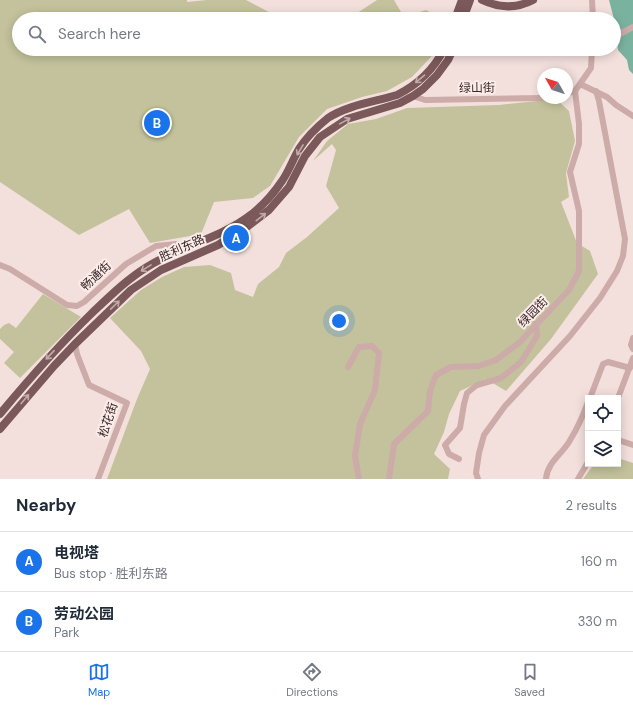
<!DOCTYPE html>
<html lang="en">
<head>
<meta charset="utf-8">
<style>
  :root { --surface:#fff; --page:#f6f6f7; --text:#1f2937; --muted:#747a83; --line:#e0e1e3; --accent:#1a73e8 }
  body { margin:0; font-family:"DM Sans","Noto Sans SC",sans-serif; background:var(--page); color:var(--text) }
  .controls { position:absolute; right:12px; bottom:12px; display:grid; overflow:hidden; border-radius:0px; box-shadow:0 2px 10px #0003 }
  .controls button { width:36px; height:36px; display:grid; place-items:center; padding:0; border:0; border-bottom:1px solid var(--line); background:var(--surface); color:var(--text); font:20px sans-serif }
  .compass { position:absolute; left:537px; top:68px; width:36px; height:36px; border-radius:50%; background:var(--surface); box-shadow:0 2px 10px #0003; rotate:309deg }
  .you { position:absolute; left:339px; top:321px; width:14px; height:14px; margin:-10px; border:3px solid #fff; border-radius:50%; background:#1a73e8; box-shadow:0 0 0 6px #1a73e833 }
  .badge { display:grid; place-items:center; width:26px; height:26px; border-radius:50%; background:var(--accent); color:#fff; font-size:13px; font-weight:700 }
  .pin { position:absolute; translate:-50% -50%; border:2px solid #fff; box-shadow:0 1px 4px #0006 }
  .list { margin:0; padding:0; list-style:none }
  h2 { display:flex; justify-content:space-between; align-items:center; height:52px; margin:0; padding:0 16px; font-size:17px }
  h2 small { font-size:13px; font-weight:400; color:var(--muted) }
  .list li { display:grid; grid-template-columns:26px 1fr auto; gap:12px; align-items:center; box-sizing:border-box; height:60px; padding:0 16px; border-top:1px solid var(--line) }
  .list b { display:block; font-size:15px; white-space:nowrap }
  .list p { margin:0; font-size:13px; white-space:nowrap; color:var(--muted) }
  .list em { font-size:13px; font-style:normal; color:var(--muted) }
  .icon { flex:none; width:22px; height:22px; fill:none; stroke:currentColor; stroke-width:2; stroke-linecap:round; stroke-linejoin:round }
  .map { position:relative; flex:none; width:633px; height:479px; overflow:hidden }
  .search { position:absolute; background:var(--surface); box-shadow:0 2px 10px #0003; left:12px; right:12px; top:12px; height:44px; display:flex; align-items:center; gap:10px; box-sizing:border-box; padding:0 14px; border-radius:22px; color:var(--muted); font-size:15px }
  .sheet { height:172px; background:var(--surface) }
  nav { display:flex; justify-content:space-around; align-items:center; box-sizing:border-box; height:56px; border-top:1px solid var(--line); background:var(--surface); font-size:11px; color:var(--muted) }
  nav a { display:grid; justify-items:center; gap:2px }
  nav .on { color:var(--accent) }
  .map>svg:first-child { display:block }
  .green { fill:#c3c29c }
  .water { fill:#7ab2a0 }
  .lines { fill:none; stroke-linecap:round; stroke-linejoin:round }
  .minor { stroke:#ccaba8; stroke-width:6 }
  .major { stroke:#7b595a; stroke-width:8 }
  .oneway { stroke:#c1aaa9 }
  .labels { text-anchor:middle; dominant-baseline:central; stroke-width:4; stroke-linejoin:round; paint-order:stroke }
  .street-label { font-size:12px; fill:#392829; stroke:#fbece9 }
</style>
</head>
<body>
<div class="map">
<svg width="633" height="479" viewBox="0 0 633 479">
  <rect width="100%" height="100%" fill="#f3e0dd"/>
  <g class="green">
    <polygon points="0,0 187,0 187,2 207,0 246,0 282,19 19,19 19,49 435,49 431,57 412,77 387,91 362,97 327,109 299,137 270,186 253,198 214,202 201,234 150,243 129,209 79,235 0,182"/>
    <polygon points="377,0 394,0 404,17 426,10 442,19 348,19"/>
    <polygon points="556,99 569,111 575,141 566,173 569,197 561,202 577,243 590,251 598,274 551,339 506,391 486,379 460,391 449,414 444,432 434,454 450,469 448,479 107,479 137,399 150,369 141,351 110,318 141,290 162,277 184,267 210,265 231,273 235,290 253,297 258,284 279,267 286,253 307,237 339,208 326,186 336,150 332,144 313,161 327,141 348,124 376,119 407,108 499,105"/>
    <polygon points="43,294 81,317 20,378 4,363 14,352 0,339 0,329 4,325 9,323 16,328"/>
    <polygon points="618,458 633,463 633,479 583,479 594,464 618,464"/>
  </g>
  <polygon class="water" points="609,0 633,0 633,74 629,70 627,60 618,50 614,19"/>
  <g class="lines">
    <g class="minor">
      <polyline points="592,0 593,19"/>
      <polyline points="614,37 633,27"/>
      <polyline points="580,84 607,97 616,105 633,116"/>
      <polyline points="567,93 575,91 591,68 592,49"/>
      <polyline points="413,96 425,100 543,98"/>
      <polyline points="0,265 10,269 67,305 77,306 84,302 126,264 156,246 176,244 189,247"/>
      <polyline points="633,338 631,345 633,349"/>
      <polyline points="75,344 77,354 89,385 127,403 98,479"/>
      <polyline points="348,367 359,347 372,346 379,353 375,390 360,424 355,456 359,479"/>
      <polyline points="590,398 603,364 608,362 630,368"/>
      <polyline points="618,398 633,358"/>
      <polyline points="618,440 633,445"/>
      <polyline points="459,459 449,454 445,445 460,428 464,404 467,393 477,385 501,378 521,362 537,336 536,324"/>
      <polyline points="389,479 394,444 428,411 430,391 436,375 451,367 479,366 496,360 520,342 569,290 579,271 579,211 570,172 579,144 579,124 575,91"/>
      <polyline points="478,479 476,473 479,453 484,435 505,406 570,336 600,298 617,271 623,256 625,239 599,101 596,91"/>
      <path d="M 546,479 C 547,463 561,455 569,442 C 577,429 583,416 588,402"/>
      <polyline points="578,479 588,462"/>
    </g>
    <g class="major">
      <path d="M 482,0 C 499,8 516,9 533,0"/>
      <polyline points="455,19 462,0"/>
      <polyline points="463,19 470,0"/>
      <path d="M 0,414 C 29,379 59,345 91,314 C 109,297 126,280 147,267 C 180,246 220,239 252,214 C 263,205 274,193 282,181 C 289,171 293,159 299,149 C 306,138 318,126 328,118 C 348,105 374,102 397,95 C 417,85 434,69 444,49"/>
      <polyline points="0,429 54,366 75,344 131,290 161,270 218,245 248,226 269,210 289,187 305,156 320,137 347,119 400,103 413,96 423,89 437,75 448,60 453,49"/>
    </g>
  </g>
  <defs><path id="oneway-shaft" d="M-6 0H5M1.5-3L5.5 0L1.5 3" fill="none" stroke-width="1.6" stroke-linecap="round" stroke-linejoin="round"/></defs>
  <g class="oneway">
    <use href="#oneway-shaft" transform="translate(420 79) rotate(140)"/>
    <use href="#oneway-shaft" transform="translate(345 121) rotate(-29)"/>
    <use href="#oneway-shaft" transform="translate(300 150) rotate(121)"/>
    <use href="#oneway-shaft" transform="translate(261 217) rotate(-38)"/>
    <use href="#oneway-shaft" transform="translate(146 268) rotate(148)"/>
    <use href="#oneway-shaft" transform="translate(115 305) rotate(-44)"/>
    <use href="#oneway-shaft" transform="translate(50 355) rotate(133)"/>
    <use href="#oneway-shaft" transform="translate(25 399) rotate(-50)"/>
  </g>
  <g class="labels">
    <g class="street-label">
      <text transform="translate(477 88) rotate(-1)">绿山街</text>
      <text transform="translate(182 248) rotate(-24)">胜利东路</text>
      <text transform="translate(96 276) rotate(-43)">畅通街</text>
      <text transform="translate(533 312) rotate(-46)">绿园街</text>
      <text transform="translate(108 420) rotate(-72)">松花街</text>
    </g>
  </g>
</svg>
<div class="controls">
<button><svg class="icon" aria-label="locate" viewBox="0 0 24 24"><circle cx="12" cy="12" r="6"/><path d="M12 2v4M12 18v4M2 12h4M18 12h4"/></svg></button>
<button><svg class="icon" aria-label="layers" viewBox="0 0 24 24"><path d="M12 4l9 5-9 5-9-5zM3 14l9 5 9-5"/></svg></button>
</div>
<svg class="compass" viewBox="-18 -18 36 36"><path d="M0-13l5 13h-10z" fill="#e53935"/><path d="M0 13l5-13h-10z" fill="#747a83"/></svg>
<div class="you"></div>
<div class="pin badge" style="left:236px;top:238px">A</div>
<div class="pin badge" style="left:157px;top:123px">B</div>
<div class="search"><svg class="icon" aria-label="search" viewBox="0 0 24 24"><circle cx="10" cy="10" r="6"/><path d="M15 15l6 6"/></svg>Search here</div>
</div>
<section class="sheet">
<h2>Nearby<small>2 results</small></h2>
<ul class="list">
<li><span class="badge">A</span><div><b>电视塔</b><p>Bus stop · 胜利东路</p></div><em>160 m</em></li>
<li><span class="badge">B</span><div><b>劳动公园</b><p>Park</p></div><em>330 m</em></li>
</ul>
</section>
<nav>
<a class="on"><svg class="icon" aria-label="map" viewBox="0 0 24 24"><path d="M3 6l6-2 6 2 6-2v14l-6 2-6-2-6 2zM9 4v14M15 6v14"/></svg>Map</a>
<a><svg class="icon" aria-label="directions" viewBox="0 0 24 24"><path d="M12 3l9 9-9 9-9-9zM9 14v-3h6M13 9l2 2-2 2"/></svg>Directions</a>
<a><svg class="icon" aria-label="saved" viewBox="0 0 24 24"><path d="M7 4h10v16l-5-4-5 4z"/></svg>Saved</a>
</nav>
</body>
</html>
